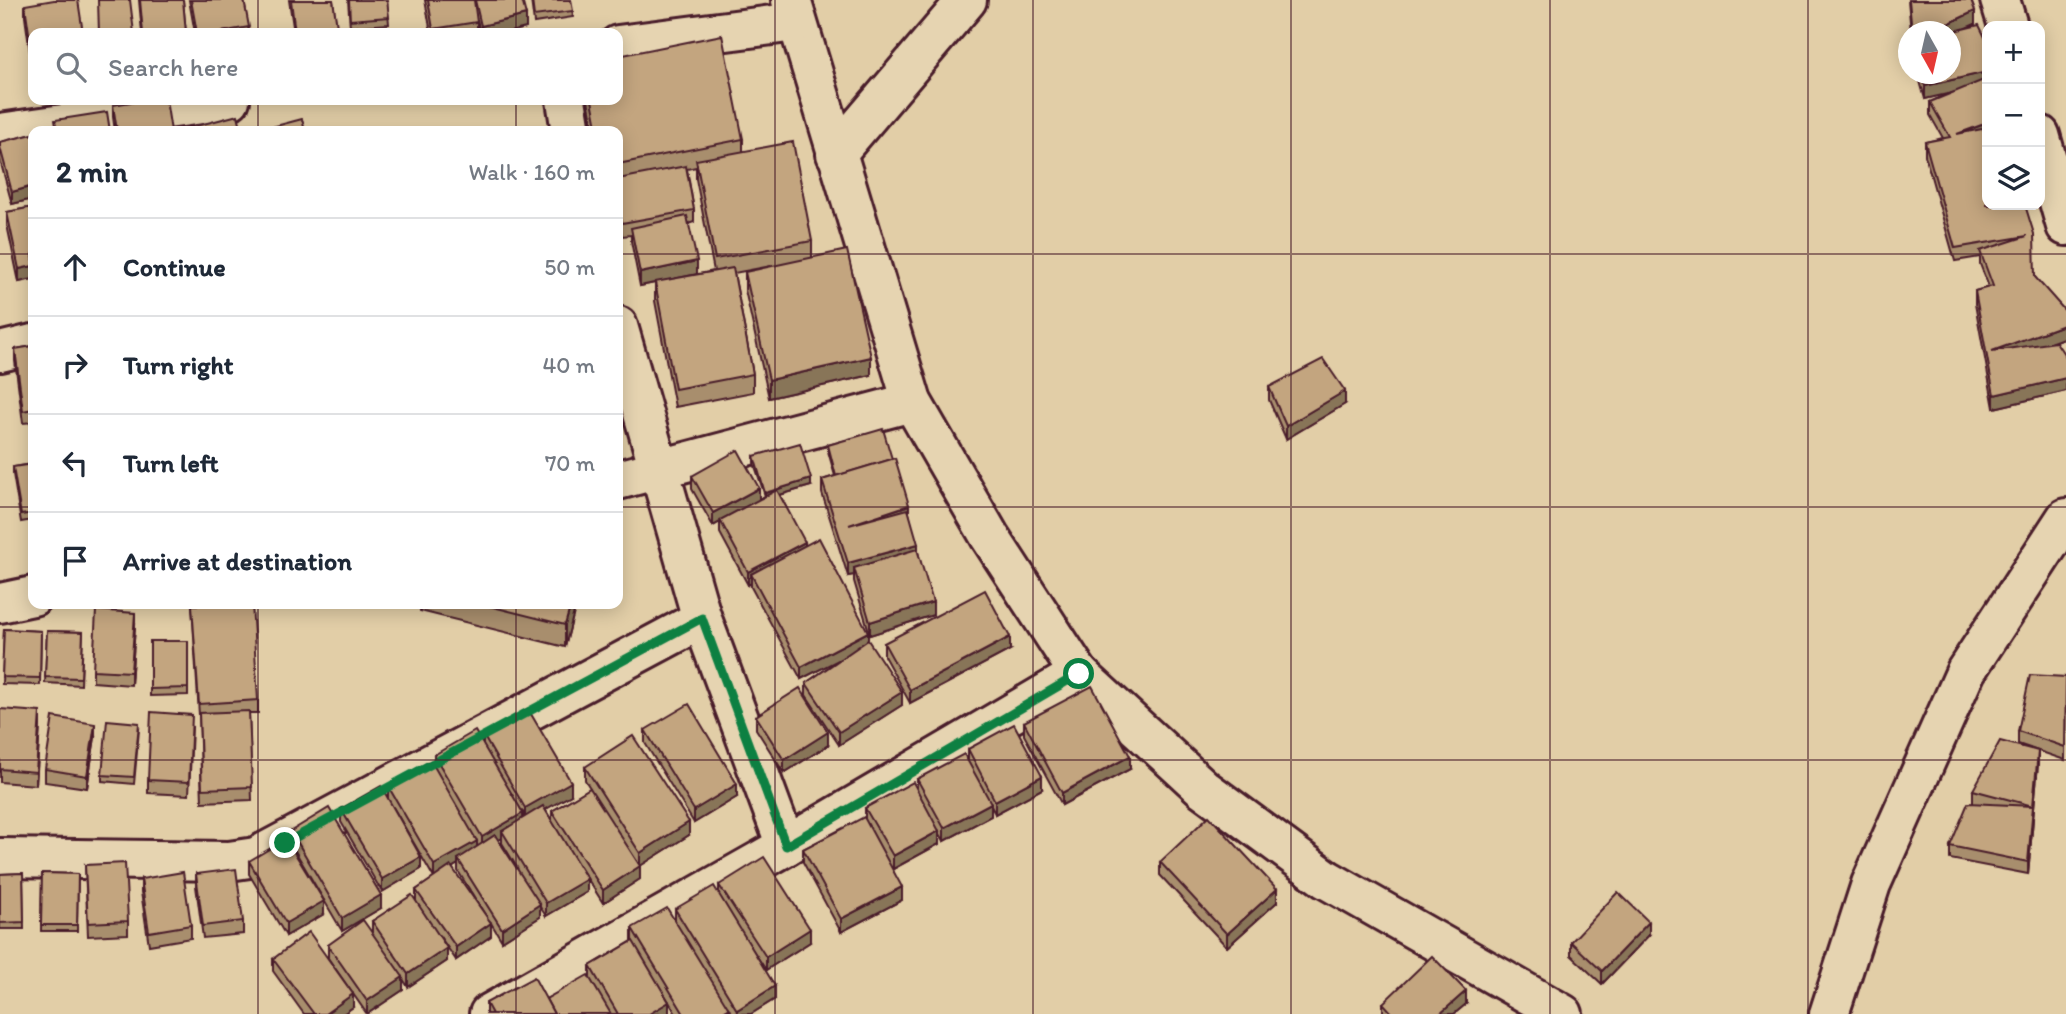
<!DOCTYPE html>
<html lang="en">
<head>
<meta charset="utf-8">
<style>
  :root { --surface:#fff; --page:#f6f6f7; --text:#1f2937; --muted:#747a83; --line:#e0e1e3 }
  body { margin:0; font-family:Itim,sans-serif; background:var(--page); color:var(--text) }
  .controls { position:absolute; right:21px; top:21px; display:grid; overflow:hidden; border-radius:14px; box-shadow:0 4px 18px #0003 }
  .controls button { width:63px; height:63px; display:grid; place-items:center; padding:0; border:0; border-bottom:2px solid var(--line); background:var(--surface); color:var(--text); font:35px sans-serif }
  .compass { position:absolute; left:1898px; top:21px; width:63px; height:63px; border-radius:50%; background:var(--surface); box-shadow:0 4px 18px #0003; rotate:172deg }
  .stop { position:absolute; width:21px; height:21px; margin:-16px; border:5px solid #0b8043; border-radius:50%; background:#fff }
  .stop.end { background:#0b8043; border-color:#fff; box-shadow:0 2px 7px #0008 }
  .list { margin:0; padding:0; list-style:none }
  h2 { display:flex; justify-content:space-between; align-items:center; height:91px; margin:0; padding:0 28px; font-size:30px }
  h2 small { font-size:23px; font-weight:400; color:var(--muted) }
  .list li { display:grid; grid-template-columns:46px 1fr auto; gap:21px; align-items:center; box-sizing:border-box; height:98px; padding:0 28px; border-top:2px solid var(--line) }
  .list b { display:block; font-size:26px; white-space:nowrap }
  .list em { font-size:23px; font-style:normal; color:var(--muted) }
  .icon { flex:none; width:38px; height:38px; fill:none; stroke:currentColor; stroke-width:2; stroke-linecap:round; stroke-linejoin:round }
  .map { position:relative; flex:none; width:2066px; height:1014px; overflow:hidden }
  .search { position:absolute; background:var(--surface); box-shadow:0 4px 18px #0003; left:28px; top:28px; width:595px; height:77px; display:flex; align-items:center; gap:18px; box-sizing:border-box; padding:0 24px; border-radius:14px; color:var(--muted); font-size:26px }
  .panel { position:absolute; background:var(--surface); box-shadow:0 4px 18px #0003; left:28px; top:126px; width:595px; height:483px; border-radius:14px }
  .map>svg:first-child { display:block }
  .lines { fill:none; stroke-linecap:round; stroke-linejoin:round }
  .street-casing { stroke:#4a1f2b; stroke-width:44 }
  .street { stroke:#e6d4b1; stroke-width:38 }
  .wall { fill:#a88e6d; stroke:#4a1f2b; stroke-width:2; fill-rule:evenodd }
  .shaded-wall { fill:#887459; stroke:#4a1f2b; stroke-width:2 }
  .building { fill:#c3a57f; stroke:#4a1f2b; stroke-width:2 }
  .route { stroke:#0b8043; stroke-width:9 }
  .grid { fill:none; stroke:#4a1f2b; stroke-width:2; stroke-opacity:0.55 }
</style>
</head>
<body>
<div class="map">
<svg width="2066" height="1014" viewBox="0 0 2066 1014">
  <rect width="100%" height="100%" fill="#e2cea7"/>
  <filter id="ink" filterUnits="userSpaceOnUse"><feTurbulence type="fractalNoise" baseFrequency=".0143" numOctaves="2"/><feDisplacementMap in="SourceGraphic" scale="14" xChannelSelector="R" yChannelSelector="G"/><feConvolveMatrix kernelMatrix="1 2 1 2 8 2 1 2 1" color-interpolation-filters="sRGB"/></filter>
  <g filter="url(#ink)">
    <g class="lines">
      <defs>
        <g id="street">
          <polyline points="791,0 912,402 990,537 1079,674"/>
          <polyline points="2000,0 2008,26"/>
          <polyline points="618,45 796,22"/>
          <polyline points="566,100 571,131"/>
          <polyline points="0,133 230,100"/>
          <polyline points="2040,135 2066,226"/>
          <polyline points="836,154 967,0"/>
          <polyline points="618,326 702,619"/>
          <polyline points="0,352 33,344"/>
          <polyline points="618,480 912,402"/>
          <polyline points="0,603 33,596"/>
          <polyline points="0,858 229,861 256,857 702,619 786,846"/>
          <polyline points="489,1014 786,846 1079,674 1204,789 1326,879 1563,1014"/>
          <polyline points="1829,1014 1871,884 1966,671 2066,518"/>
        </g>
      </defs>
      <use href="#street" class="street-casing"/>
      <use href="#street" class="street"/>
    </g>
    <g class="wall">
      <polygon points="139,0 183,0 186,33 142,33"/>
      <polygon points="189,0 244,0 249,33 195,33"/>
      <polygon points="289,0 333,0 337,33 294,33"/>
      <polygon points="348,0 387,0 389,24 350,27"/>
      <polygon points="425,0 522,0 526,28 505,33 480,33 477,19 477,33 431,33"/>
      <polygon points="531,0 571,0 573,17 534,23"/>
      <polygon points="1908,0 1971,0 1975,24 1964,29 1987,205 2025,205 2035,277 2066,337 2050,343 2066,357 2066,391 1994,408 1975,304 1975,291 1989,287 1980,264 1980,257 1955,261 1925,155 1925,142 1943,138 1930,115 1930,102 1953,92 1925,99 1918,74 1950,74 1950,32 1911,32"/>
      <polygon points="25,5 33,33 33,67 32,67 25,17"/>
      <path d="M 588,100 L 618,100 L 743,139 L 743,151 L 812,241 L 812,258 L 871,375 L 769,398 L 745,290 L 745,272 L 771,266 L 734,273 L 753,374 L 753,392 L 675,407 L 655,301 L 655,283 L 640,286 L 631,241 L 631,235 L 622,236 L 618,214 L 618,131 L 594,131 ZM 696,167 L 696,179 L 714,271 L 662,281 L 697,274 L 688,224 L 694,222 L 694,210 L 687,169 Z"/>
      <polygon points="113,105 171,131 115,131 113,117"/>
      <polygon points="33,134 33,199 12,204 0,160 0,142"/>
      <polygon points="33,207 33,279 19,282 7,225 7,212"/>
      <polygon points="33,346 33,422 23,423 15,361 15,349"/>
      <polygon points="1269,387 1345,404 1286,439 1269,400"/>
      <polygon points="828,445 909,513 933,615 870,635 854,581 854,575 848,576 822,493 822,480 835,476 828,451"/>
      <polygon points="754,456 811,486 780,495 805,546 868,641 902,705 839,745 806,695 806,683 843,657 801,679 751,587 751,583 748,585 720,533 720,522 713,526 692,489 692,476 759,499 765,496 754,463"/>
      <polygon points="33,464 33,520 21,522 13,474 13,467"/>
      <polygon points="420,604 576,604 565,647 420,611"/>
      <polygon points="192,605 258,700 258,713 249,713 252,800 202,802 199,715"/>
      <polygon points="135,626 131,685 93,682 93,670"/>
      <polygon points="4,629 41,631 40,685 2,684"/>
      <polygon points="47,631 83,632 81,685 45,683"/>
      <polygon points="150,641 188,641 188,695 150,696"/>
      <polygon points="884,643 1010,650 910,703 884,656"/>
      <polygon points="2066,677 2065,760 2018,744 2018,731"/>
      <polygon points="0,709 40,725 36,785 0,782"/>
      <polygon points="756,716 828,745 784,773 756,729"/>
      <polygon points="1024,722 1130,769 1062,805 1024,735"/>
      <polygon points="192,728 189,795 148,793 148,780"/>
      <polygon points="139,730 134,784 102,781 102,775"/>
      <polygon points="645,730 737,797 694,823 645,743"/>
      <path d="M 483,735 L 571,795 L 545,809 L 552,821 L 552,811 L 590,788 L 585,780 L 585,767 L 689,835 L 640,866 L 640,879 L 603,903 L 580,867 L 587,892 L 546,916 L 540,907 L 540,917 L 502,941 L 491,923 L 491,936 L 456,960 L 439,935 L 447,961 L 408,987 L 403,979 L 403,990 L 367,1014 L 328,958 L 328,945 L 372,933 L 372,921 L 416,901 L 416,890 L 434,878 L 393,807 L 421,869 L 382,892 L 341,822 L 341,809 L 388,799 L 388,786 L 434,766 L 434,755 L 483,745 ZM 502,838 L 502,843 L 518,869 L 498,840 ZM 458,864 L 458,871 L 489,921 L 452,868 Z"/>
      <polygon points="95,737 87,788 45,782 45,769"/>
      <polygon points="968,749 1042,789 995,814 991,806 991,816 944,841 939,832 939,844 893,869 902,900 841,932 803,862 803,849 865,818 865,808 917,791 917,779 968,761"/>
      <polygon points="2038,764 2028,874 1950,859 1950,846 1973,803 1973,790"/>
      <polygon points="291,831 381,908 342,931 291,844"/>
      <polygon points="249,861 324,914 286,936 249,874"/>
      <polygon points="1160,862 1277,902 1227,947 1160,875"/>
      <polygon points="85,865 128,921 128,934 88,936"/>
      <polygon points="23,873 24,929 0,929 0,874"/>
      <polygon points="42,873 78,874 77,931 41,931"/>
      <polygon points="196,874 243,921 243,934 203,938 196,886"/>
      <polygon points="141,879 191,925 191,938 149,945 141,892"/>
      <polygon points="719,885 810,942 766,970 750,946 775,999 751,1014 732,1014 729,1009 729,1014 676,1014 665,995 669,1014 486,1014 486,1003 546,999 590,977 590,966 632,941 632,928 675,921 675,909 719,895"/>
      <polygon points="1649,935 1602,984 1571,955 1571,942"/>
      <polygon points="273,959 353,1007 343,1014 304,1014 273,971"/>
      <polygon points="1383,1003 1466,1004 1454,1014 1383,1014"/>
    </g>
    <g class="shaded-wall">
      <polygon points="1975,11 1975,24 1950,35 1950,32 1931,32"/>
      <polygon points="526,15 526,28 505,33 481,33 481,26"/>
      <polygon points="1987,72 1987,85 1925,99 1925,86"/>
      <polygon points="1987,123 1987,136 1957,134"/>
      <polygon points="33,186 33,199 12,204 12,192"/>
      <polygon points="697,261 697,274 640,286 640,273"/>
      <polygon points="33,266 33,279 19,282 19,269"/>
      <polygon points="2066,324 2066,337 1992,364 1992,351"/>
      <polygon points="871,357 871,375 769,398 769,380"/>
      <polygon points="2066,378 2066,391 1994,408 1994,395"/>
      <polygon points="1345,391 1345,404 1286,439 1286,426"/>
      <polygon points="811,479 811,486 765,499 765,493"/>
      <polygon points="759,488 759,501 713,526 713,513"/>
      <polygon points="909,505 909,518 849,525"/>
      <polygon points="805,542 805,555 751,574 751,583 748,585 748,572"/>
      <polygon points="918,544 918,557 854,568 854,575 848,576 848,563"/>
      <polygon points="933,602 933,615 870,635 870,622"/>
      <polygon points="571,604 576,604 565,647 565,625"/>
      <polygon points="135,613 135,626 131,685 131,672"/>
      <polygon points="868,632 868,645 801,679 801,667"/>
      <polygon points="1010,637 1010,650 910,703 910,690"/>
      <polygon points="902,692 902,705 839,745 839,732"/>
      <polygon points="40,712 40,725 36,785 36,772"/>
      <polygon points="95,724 95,737 87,788 87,776"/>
      <polygon points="828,732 828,745 784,773 784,760"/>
      <polygon points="2038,751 2038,764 2033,819 2033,806"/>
      <polygon points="1130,756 1130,769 1062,805 1062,793"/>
      <polygon points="1042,776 1042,789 995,814 995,801"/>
      <polygon points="571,782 571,795 525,821 525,808"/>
      <polygon points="737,784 737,797 694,823 694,810"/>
      <polygon points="991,803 991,816 944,841 944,828"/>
      <polygon points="2033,806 2033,819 2028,874 2028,862"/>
      <polygon points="523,813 523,826 502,831 502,838 482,850 482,837"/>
      <polygon points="689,822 689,835 640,866 640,853"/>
      <polygon points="939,831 939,844 893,869 893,856"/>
      <polygon points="477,841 477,853 458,859 458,864 434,878 434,865"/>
      <polygon points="421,857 421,869 382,892 382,879"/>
      <polygon points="640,866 640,879 603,903 603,890"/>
      <polygon points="587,879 587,892 546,916 546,903"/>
      <polygon points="902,887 902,900 841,932 841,919"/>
      <polygon points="1277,889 1277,902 1227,947 1227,934"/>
      <polygon points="381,895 381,908 342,931 342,918"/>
      <polygon points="324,901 324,914 286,936 286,923"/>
      <polygon points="540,904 540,917 502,941 502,929"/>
      <polygon points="1649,922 1649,935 1602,984 1602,971"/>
      <polygon points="491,923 491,936 456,960 456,947"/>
      <polygon points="810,929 810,942 766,970 766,957"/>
      <polygon points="447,948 447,961 408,987 408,974"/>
      <polygon points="403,977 403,990 367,1014 367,1001"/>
      <polygon points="775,986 775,999 751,1014 737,1014 737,1010"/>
      <polygon points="1466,991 1466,1004 1454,1014 1440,1014"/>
      <polygon points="353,994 353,1007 343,1014 325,1014"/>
      <polygon points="669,1002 669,1014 649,1014"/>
      <polygon points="729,1009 729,1014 719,1014"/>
    </g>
    <g class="building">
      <polygon points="54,0 78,0 83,33 33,33 33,54 32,54 25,5"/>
      <polygon points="98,0 130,0 134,33 99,33"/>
      <polygon points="140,0 183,0 186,33 143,33"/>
      <polygon points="191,0 244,0 249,27 215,33 197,33"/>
      <polygon points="291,0 333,0 337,27 295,33"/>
      <polygon points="349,0 387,0 389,17 350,20"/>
      <polygon points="428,0 474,0 477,22 433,29"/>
      <polygon points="475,0 522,0 526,15 481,26"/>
      <polygon points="532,0 571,0 573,11 534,16"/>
      <polygon points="1909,0 1971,0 1975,11 1931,32 1912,32"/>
      <polygon points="1979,25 1987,41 1987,72 1925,86 1921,74 1950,74 1950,32"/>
      <polygon points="722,35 743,139 618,164 618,131 598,131 592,100 618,100 618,56"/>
      <polygon points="1986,79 1987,123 1957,134 1987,128 1987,205 2025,205 2034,234 2035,277 2066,312 2066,324 1992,351 2056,342 2066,357 2066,378 1994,395 1975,291 1993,286 1980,251 2027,236 1955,248 1925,142 1950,137 1930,102"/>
      <polygon points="142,100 166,100 171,131 117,131 113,105"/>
      <polygon points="107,112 110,131 57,131 55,120"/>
      <polygon points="238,115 242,131 193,131 192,127"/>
      <polygon points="302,119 305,131 257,131"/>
      <polygon points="33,134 33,186 12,192 0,147 0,142"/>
      <polygon points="793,142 812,241 715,259 696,160"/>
      <polygon points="686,166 694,210 622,223 618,201 618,179"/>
      <polygon points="33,207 33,266 19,269 7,212"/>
      <polygon points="687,216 697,261 640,273 631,228"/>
      <polygon points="847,250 871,357 769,380 745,272"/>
      <polygon points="733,268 753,374 675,389 655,282"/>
      <polygon points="33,346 33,409 23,411 15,349"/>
      <polygon points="1323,359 1345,391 1286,426 1269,387"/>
      <polygon points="883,429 892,459 836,476 828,445"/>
      <polygon points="800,443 811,479 765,493 754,456"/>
      <polygon points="738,450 759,488 713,513 692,476"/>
      <polygon points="895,458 909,505 849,525 908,509 918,544 848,563 822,480"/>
      <polygon points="33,464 33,513 21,515 13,467"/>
      <polygon points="777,490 805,542 748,572 720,520"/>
      <polygon points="819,538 868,632 801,667 751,574"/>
      <polygon points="917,549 933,602 870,622 854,568"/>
      <polygon points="985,590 1010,637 910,690 884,643"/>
      <polygon points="222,604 252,604 258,700 199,704 192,605"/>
      <polygon points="481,604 571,604 565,625"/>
      <polygon points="96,610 135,613 131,672 93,670"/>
      <polygon points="4,629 41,631 40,678 2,677"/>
      <polygon points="47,631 83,632 81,678 45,677"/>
      <polygon points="868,640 902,692 839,732 806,683"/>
      <polygon points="150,641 188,641 188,688 150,689"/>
      <polygon points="2030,675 2066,677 2065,747 2018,731"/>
      <polygon points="1092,686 1130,756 1062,793 1024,722"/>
      <polygon points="800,688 828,732 784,760 756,716"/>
      <polygon points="689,704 737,784 694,810 645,730"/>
      <polygon points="0,709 40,712 36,772 0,769"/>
      <polygon points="528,709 571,782 525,808 483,735"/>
      <polygon points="249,711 252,787 202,789 199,713"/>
      <polygon points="151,712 192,715 189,782 148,780"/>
      <polygon points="53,717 95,724 87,776 45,769"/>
      <polygon points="107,720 139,723 134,777 102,775"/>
      <polygon points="1014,724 1042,776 995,801 968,749"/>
      <polygon points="475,731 523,813 482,837 434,755"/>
      <polygon points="633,736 689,822 640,853 585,767"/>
      <polygon points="2000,741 2038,751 2033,806 1973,790"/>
      <polygon points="964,754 991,803 944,828 917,779"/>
      <polygon points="431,761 477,841 434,865 388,786"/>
      <polygon points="913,782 939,831 893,856 865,808"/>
      <polygon points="381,786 421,857 382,879 341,809"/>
      <polygon points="590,788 640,866 603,890 552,811"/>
      <polygon points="1968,803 2033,806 2028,862 1950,846"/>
      <polygon points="543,806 587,879 546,903 502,831"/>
      <polygon points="329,808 381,895 342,918 291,831"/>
      <polygon points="1209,816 1277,889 1227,934 1160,862"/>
      <polygon points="864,817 902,887 841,919 803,849"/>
      <polygon points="495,835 540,904 502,929 458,859"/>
      <polygon points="286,839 324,901 286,923 249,861"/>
      <polygon points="764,857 810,929 766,957 719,885"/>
      <polygon points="125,863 128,921 88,923 85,865"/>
      <polygon points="451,866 491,923 456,947 416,890"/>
      <polygon points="236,869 243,921 203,926 196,874"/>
      <polygon points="183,872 191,925 149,932 141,879"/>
      <polygon points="23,873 24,922 0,923 0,874"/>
      <polygon points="42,873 78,874 77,925 41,925"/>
      <polygon points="714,886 775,986 737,1010 675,909"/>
      <polygon points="1618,892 1649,922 1602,971 1571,942"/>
      <polygon points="412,895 447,948 408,974 372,921"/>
      <polygon points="667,908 729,1009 719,1014 684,1014 632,928"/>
      <polygon points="363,920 403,977 367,1001 328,945"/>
      <polygon points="309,932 353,994 325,1014 314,1014 273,959"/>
      <polygon points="633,941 669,1002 649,1014 618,1014 590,966"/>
      <polygon points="1432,956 1466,991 1440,1014 1393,1014 1383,1003"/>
      <polygon points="588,975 611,1014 554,1014 546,999"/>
      <polygon points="534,977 554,1014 492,1014 486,1003"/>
    </g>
  </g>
  <g class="lines" filter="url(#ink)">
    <polyline class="route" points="285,843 702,618 786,846 1079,674"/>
  </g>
  <path class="grid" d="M 258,0 L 258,33M 516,0 L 516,33M 775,0 L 775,1014M 1033,0 L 1033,1014M 1291,0 L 1291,1014M 1550,0 L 1550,1014M 1808,0 L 1808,1014M 258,100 L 258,131M 516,100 L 516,131M 0,254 L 33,254M 618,254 L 2066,254M 0,507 L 33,507M 618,507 L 2066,507M 258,604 L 258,1014M 516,604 L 516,1014M 0,760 L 2066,760"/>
</svg>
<div class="controls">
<button>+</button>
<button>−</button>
<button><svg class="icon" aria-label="layers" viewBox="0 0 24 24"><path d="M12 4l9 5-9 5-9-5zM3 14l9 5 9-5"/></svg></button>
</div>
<svg class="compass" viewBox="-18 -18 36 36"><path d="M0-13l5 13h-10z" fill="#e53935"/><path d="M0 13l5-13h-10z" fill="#747a83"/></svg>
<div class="stop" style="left:1079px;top:674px"></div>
<div class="stop end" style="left:285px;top:843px"></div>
<div class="search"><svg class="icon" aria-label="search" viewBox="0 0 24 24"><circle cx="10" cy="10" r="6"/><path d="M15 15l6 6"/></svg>Search here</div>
<section class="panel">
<h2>2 min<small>Walk · 160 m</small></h2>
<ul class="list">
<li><svg class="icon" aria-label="ahead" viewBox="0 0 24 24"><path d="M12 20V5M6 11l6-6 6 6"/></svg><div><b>Continue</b></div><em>50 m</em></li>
<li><svg class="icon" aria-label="right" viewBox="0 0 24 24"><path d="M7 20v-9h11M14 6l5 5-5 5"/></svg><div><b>Turn right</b></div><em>40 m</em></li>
<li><svg class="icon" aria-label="left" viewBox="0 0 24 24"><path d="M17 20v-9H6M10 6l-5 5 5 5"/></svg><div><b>Turn left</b></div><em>70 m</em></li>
<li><svg class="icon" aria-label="arrive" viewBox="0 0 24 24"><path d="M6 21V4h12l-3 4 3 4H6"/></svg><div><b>Arrive at destination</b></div></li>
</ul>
</section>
</div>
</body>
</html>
